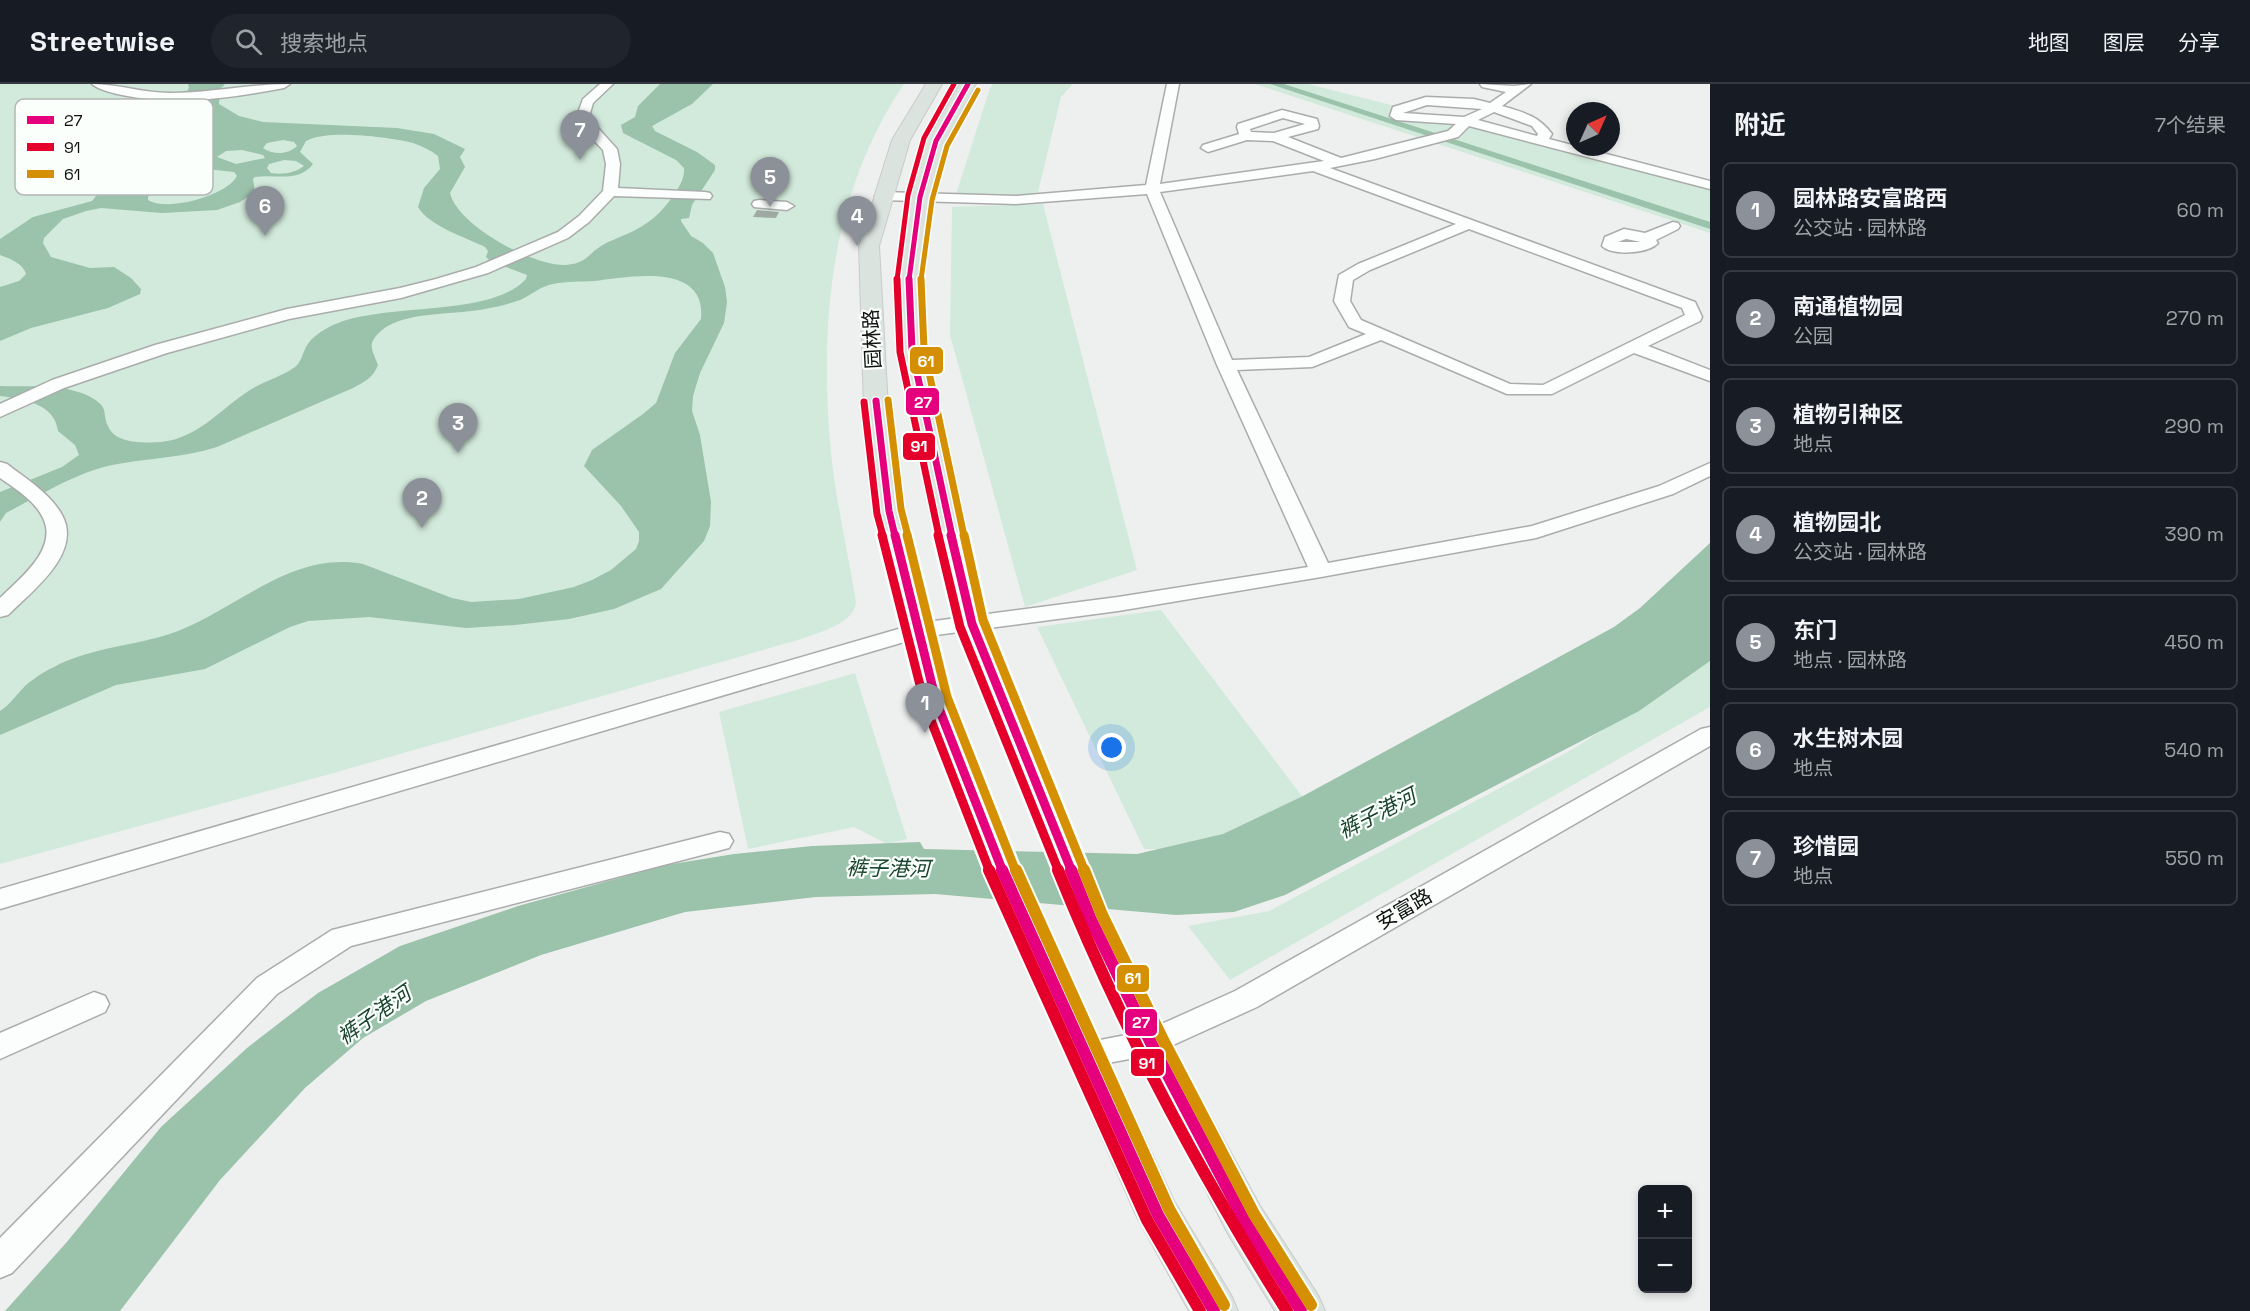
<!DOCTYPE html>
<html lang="zh">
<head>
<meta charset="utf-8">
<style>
  :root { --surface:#171b24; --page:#20242c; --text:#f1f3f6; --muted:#9ea1a6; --line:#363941; --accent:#8c9099 }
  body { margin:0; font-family:"Space Grotesk","Noto Sans SC",sans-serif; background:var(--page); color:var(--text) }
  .controls { position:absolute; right:18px; bottom:18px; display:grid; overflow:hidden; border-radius:9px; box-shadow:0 3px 9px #0003 }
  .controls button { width:54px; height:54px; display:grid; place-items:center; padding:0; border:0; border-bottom:2px solid var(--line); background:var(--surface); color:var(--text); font:30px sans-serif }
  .compass { position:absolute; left:1566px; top:18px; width:54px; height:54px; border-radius:50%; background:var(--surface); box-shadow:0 3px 9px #0003; rotate:45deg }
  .you { position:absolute; left:1112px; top:664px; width:21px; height:21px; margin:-15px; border:4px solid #fff; border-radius:50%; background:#1a73e8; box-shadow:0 0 0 9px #1a73e833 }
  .badge { display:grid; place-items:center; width:39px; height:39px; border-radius:50%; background:var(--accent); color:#fff; font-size:20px; font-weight:700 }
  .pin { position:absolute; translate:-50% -50px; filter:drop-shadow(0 2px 3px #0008) }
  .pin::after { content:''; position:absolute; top:32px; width:21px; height:18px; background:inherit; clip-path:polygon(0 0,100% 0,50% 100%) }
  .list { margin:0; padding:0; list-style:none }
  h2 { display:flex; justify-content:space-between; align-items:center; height:78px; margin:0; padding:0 24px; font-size:26px }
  h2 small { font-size:20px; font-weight:400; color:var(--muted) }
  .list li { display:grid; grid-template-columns:39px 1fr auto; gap:18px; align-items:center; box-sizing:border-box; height:96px; margin:0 12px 12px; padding:0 12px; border:2px solid var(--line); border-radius:9px }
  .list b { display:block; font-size:22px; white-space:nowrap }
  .list p { margin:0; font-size:20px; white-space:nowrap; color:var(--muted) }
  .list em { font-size:20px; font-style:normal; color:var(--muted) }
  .icon { flex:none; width:33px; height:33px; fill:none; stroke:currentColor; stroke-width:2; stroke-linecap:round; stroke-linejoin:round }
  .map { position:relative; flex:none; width:1710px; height:1227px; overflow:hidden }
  header { display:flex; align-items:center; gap:36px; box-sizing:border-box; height:84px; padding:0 30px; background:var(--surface); border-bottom:2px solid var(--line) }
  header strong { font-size:28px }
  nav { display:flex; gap:33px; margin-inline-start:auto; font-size:21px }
  .search { width:420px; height:54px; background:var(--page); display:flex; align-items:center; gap:15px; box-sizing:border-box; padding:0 21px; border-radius:33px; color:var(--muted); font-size:22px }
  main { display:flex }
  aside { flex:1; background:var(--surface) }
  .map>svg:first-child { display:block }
  .green { fill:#d2eadb }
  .water { fill:#9bc2ab; fill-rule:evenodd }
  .building { fill:#9faaa4 }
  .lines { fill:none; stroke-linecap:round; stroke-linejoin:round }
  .minor-casing { stroke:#aaacab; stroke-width:3 }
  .major-casing { stroke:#c9cac9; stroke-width:2 }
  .minor { fill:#fcfdfd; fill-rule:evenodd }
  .major { fill:#dbe3df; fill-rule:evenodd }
  .bus-1-far3-casing { stroke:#fafffc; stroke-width:8 }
  .bus-1-far2-casing { stroke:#fafffc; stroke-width:10 }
  .bus-1-far1-casing { stroke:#fafffc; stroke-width:14 }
  .bus-1-casing { stroke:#fafffc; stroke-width:16 }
  .bus-2-far3-casing { stroke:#fafffc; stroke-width:8 }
  .bus-2-far2-casing { stroke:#fafffc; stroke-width:10 }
  .bus-2-far1-casing { stroke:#fafffc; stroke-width:14 }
  .bus-2-casing { stroke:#fafffc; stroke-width:16 }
  .bus-3-far3-casing { stroke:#fafffc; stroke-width:8 }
  .bus-3-far2-casing { stroke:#fafffc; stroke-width:10 }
  .bus-3-far1-casing { stroke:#fafffc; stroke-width:14 }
  .bus-3-casing { stroke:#fafffc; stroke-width:16 }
  .bus-1-far3 { stroke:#e5007d; stroke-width:5 }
  .bus-1-far2 { stroke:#e5007d; stroke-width:7 }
  .bus-1-far1 { stroke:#e5007d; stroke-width:9 }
  .bus-1 { stroke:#e5007d; stroke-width:12 }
  .bus-2-far3 { stroke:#e4002b; stroke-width:5 }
  .bus-2-far2 { stroke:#e4002b; stroke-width:7 }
  .bus-2-far1 { stroke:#e4002b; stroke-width:9 }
  .bus-2 { stroke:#e4002b; stroke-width:12 }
  .bus-3-far3 { stroke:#d49002; stroke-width:5 }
  .bus-3-far2 { stroke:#d49002; stroke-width:7 }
  .bus-3-far1 { stroke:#d49002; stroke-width:9 }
  .bus-3 { stroke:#d49002; stroke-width:12 }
  .labels { text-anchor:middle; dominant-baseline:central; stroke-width:4.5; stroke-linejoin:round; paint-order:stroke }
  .street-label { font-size:20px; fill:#0f100f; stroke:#fafffc }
  .water-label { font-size:21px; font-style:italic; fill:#18432c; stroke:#fafffc }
  .key { fill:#fafffc; stroke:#b4b7b5; stroke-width:1.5 }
  .key-label { font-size:16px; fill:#0f100f }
  .line-badge { stroke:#fafffc; stroke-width:2 }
  .badge-label { font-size:16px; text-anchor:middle; font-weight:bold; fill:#fff }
</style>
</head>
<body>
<header>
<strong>Streetwise</strong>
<div class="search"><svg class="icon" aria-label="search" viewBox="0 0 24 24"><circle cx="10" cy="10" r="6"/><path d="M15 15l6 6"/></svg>搜索地点</div>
<nav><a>地图</a><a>图层</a><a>分享</a></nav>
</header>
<main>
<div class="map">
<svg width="1710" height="1227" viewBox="0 0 1710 1227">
  <rect width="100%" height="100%" fill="#eef0ef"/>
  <g class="green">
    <path d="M 0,0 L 904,0 C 830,110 819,240 831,369 C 836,418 848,468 856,518 C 854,541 816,549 798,556 L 330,690 L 0,780 Z"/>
    <polygon points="993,0 1073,0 1061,13 1037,112 956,110 990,4"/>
    <polygon points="1255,0 1308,0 1710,102 1710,149"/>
    <polygon points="1043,120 1137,486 1025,523 950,251 952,123"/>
    <polygon points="1161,526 1314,728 1231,766 1144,765 1037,543"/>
    <polygon points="1710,577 1710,623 1230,896 1188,842 1269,827 1573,665"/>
    <polygon points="855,589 907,755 887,760 854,743 748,765 719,628"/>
  </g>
  <g class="water">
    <path d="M 188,0 L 225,0 L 220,5 L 219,20 L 239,32 L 263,38 L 397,44 L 434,50 L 465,65 L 460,73 L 465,83 L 450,109 C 457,141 534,183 566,181 C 587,179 587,171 601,162 C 609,157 618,154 627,150 C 648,141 662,129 675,109 C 680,102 685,93 684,84 L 676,76 L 623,49 L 621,41 L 635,33 L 638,22 L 660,0 L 713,0 L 692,20 L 652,42 L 655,47 L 697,68 L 715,81 L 715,86 L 692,121 L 689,134 L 681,135 L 681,137 L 691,152 L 703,159 L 713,169 L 725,203 L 727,218 L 724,239 L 700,289 L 693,312 L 692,327 L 700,351 L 711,418 L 710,442 L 704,457 L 661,505 L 614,525 L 569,535 L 515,541 L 466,544 L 369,533 L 308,537 L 290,543 L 205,585 L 116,601 L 0,651 L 0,627 C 10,621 17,610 25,602 C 36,592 51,584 64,578 C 101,562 141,561 178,547 C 240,523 292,467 363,480 L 452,514 L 471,518 L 519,515 L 574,503 L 592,496 L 611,486 L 636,465 L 639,457 L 639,448 L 621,422 L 584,382 L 592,366 L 643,330 L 656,319 L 675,269 L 701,235 C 707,177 627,193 594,197 C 581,198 566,197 553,200 C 541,202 531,211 520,216 C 509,220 497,223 485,225 C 456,231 405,227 382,246 C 366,260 372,265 378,281 C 373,294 364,298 353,304 L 217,363 C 182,374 147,374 112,381 C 75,389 39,412 6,429 L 0,438 L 0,408 L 62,383 L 79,371 L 75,361 L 58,347 C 55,320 24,315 0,312 L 0,302 C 29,303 69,299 94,315 C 109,325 102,329 108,342 C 115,360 144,359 161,358 C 199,354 220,325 250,306 C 264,297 281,293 295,283 C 301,278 302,271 306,263 C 311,253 323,246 333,241 C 384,218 491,234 526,195 L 527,191 L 490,177 L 486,173 L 488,167 L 485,163 C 465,153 429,142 418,123 L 424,104 L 440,85 L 438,72 C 430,66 422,62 413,59 C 389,53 327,45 306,57 L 300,68 L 313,80 C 299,99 275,90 255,93 L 253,95 L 255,108 L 240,118 L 217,126 L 162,129 L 101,124 L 86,127 L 63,135 L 44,154 L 43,159 L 51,173 L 90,184 L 114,183 L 131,194 L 141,205 L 140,210 L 108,224 L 31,244 L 0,257 L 0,203 L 19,197 L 26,190 C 23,179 10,175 0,171 L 0,155 L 33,133 L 92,117 L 101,106 L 161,81 L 167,69 L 160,61 L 162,41 L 165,35 L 176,25 L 189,4 ZM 283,56 L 294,58 L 297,62 C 288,71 273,71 263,64 L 267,59 ZM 242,66 L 263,71 L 265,74 L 236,80 L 217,73 L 226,67 ZM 284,76 L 296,77 L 304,82 C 295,89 282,91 271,89 L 267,84 L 269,80 ZM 198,84 L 234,88 L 237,92 C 227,112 166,128 148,116 L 148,113 C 154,107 162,105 169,101 C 180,94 185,87 198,84 Z"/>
    <polygon points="1270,0 1284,0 1710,138 1710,145"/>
    <polygon points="1710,459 1710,577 1639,627 1285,811 1234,828 1176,831 935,810 816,813 685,828 541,871 426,917 363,954 305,1004 220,1096 120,1227 5,1227 66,1159 161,1043 247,964 318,909 400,862 518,822 666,781 734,770 812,762 920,758 924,765 1137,770 1223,750 1303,712 1614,543 1640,524"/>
  </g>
  <polygon class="building" points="757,126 779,128 776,134 753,133"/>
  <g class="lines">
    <defs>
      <g id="minor">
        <path d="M 92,0 C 118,0 143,9 170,9 C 210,9 250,0 290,0 L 284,4 C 230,14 176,22 122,11 C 113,9 99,6 92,0 Z"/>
        <polygon points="600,0 613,0 593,19 590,29 598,44 617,65 620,80 618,104 705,108 710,109 712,112 710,115 614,112 589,138 568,154 488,189 401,214 289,235 167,269 64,304 0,333 0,320 52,296 155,261 287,225 400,204 436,195 476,183 558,148 579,132 603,107 606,80 603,66 587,49 578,29 583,15"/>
        <path d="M 1167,0 L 1179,0 L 1160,100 L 1324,77 L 1273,57 L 1247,56 L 1208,68 L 1201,64 L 1203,61 L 1239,50 L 1237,43 L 1238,40 L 1282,26 L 1317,35 L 1319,42 L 1318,45 L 1288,53 L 1341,74 L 1448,47 L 1456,40 L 1396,36 L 1390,32 L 1393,23 L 1426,13 L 1474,15 L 1490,19 L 1506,8 L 1482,3 L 1480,0 L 1514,2 L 1531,0 L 1502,22 C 1523,28 1539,32 1552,50 L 1549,55 L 1710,97 L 1710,105 L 1469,42 L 1458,53 L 1375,75 L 1330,84 L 1695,218 L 1702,233 L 1700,237 L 1648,262 L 1710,286 L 1710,297 L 1634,269 L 1552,310 L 1507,310 L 1381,256 L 1312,283 L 1237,286 L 1328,479 L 1532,442 L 1659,402 L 1710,379 L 1710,392 L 1673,410 L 1536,454 L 1321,493 L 1118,527 L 921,553 L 0,825 L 0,805 L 919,539 L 1118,513 L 1308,483 L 1217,281 L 1147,110 L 1016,120 L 882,116 L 875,112 L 882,108 L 1016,112 L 1146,101 ZM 1427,21 L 1482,25 L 1464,33 L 1403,29 ZM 1494,28 L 1532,42 L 1538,50 L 1537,52 L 1478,36 ZM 1283,34 L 1305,40 L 1274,49 L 1251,48 L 1250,45 ZM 1313,87 L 1456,140 L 1358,180 L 1339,191 L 1334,217 L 1349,243 L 1366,250 L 1309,273 L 1232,276 L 1160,108 ZM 1469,145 L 1682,224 L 1685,231 L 1543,301 L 1510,300 L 1361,236 L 1350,217 L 1353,196 L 1370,186 Z"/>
        <polygon points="759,116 787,118 794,122 787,126 754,123 752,120 754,117"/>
        <path d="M 1673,138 L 1678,139 L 1680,142 L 1678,145 L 1656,156 L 1658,159 C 1648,170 1612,172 1602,162 L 1605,153 L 1624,145 L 1645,149 ZM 1626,155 L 1641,158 L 1618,158 Z"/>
        <path d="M 0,378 L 7,380 C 26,395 50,409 62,431 C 83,469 32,507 8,531 L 0,533 L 0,514 C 20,494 60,464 42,432 C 34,416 14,404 0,394 Z"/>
        <polygon points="1710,643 1710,662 1257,923 1151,971 1086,983 1075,979 1071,970 1075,961 1146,947 1235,907 1701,645"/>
        <polygon points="720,748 729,750 733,757 729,764 351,862 277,910 12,1189 0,1194 0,1154 257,894 332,846"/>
        <polygon points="94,908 105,912 109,920 105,928 0,975 0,949"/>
      </g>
      <g id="major">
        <polygon points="926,0 942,0 910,56 879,162 888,324 902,427 952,617 1008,759 1174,1117 1231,1211 1238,1227 1189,1227 1136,1131 972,759 920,617 876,427 864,324 859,162 892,56"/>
        <polygon points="960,0 976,0 945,57 929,113 919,190 923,266 953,403 987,540 1110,836 1167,952 1260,1122 1318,1211 1325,1227 1275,1227 1228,1150 1131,959 1072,836 957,540 927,403 901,266 899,190 911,113 927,57"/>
      </g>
    </defs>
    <use href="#minor" class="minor-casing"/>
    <use href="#major" class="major-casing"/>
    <use href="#minor" class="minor"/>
    <use href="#major" class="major"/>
    <defs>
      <polyline id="bus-1-far3" points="909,196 920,113 936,57 968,0"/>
      <g id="bus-1-far2">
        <polyline points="909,195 912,266 952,452"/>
        <polyline points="876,317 889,427 895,452"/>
      </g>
      <g id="bus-1-far1">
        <polyline points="895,451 936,617 1003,788"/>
        <polyline points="951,451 972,540 1072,788"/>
      </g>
      <g id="bus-1">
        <polyline points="1002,786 1158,1131 1214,1227"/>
        <polyline points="1071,786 1091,836 1151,959 1244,1136 1301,1227"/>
      </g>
      <polyline id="bus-2-far3" points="897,196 908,111 924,54 954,0"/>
      <g id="bus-2-far2">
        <polyline points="897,195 900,268 939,452"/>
        <polyline points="864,318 877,430 883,452"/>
      </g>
      <g id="bus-2-far1">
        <polyline points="882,451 925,621 990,788"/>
        <polyline points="938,451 960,543 1059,788"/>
      </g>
      <g id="bus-2">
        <polyline points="989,786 1147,1136 1200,1227"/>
        <path d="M 1058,786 C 1119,937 1200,1090 1287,1227"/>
      </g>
      <polyline id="bus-3-far3" points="921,196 932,116 947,62 978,6"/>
      <g id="bus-3-far2">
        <polyline points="921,195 924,265 964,452"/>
        <polyline points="888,316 901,425 908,452"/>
      </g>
      <g id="bus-3-far1">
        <polyline points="907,451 947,613 1016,788"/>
        <polyline points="964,451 983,536 1085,788"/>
      </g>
      <g id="bus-3">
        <polyline points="1016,786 1169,1125 1224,1221"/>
        <polyline points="1084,786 1102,831 1162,954 1254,1130 1311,1221"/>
      </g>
    </defs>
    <use href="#bus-1-far3" class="bus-1-far3-casing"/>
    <use href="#bus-1-far2" class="bus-1-far2-casing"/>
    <use href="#bus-1-far1" class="bus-1-far1-casing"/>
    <use href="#bus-1" class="bus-1-casing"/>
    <use href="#bus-2-far3" class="bus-2-far3-casing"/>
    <use href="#bus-2-far2" class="bus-2-far2-casing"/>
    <use href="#bus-2-far1" class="bus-2-far1-casing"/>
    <use href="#bus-2" class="bus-2-casing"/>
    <use href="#bus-3-far3" class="bus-3-far3-casing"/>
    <use href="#bus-3-far2" class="bus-3-far2-casing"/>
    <use href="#bus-3-far1" class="bus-3-far1-casing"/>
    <use href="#bus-3" class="bus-3-casing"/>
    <use href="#bus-1-far3" class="bus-1-far3"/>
    <use href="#bus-1-far2" class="bus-1-far2"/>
    <use href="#bus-1-far1" class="bus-1-far1"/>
    <use href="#bus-1" class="bus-1"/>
    <use href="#bus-2-far3" class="bus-2-far3"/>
    <use href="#bus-2-far2" class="bus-2-far2"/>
    <use href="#bus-2-far1" class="bus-2-far1"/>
    <use href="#bus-2" class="bus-2"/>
    <use href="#bus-3-far3" class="bus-3-far3"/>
    <use href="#bus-3-far2" class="bus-3-far2"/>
    <use href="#bus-3-far1" class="bus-3-far1"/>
    <use href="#bus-3" class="bus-3"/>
  </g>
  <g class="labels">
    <g class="street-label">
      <text transform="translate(872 255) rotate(-93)">园林路</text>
      <text transform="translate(1404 825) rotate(-30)">安富路</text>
    </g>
    <g class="water-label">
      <text transform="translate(1377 729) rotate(-27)">裤子港河</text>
      <text transform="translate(888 784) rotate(1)">裤子港河</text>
      <text transform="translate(374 931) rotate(-35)">裤子港河</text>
    </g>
  </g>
  <rect x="15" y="15" width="198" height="96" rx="9" class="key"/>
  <rect x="27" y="32" width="27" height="8" fill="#e5007d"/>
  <rect x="27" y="59" width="27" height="8" fill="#e4002b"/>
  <rect x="27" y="86" width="27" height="8" fill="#d49002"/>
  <g class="key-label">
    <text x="64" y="42">27</text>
    <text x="64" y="69">91</text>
    <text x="64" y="96">61</text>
  </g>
  <g class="line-badge">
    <rect x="909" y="262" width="35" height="29" rx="6" fill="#d49002"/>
    <rect x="905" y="303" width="35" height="29" rx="6" fill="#e5007d"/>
    <rect x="902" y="348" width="34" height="29" rx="6" fill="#e4002b"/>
    <rect x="1116" y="880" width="34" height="29" rx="6" fill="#d49002"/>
    <rect x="1124" y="924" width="34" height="29" rx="6" fill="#e5007d"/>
    <rect x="1130" y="964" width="35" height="29" rx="6" fill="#e4002b"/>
  </g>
  <g class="badge-label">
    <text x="926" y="283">61</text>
    <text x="923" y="324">27</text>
    <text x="919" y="368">91</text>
    <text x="1133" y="900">61</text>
    <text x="1141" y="944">27</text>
    <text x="1147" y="985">91</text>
  </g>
</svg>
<div class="controls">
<button>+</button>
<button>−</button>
</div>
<svg class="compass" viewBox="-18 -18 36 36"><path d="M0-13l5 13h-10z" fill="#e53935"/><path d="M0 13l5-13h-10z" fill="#9ea1a6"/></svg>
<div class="you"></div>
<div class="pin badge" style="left:925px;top:649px">1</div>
<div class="pin badge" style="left:422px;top:444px">2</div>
<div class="pin badge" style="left:458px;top:369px">3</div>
<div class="pin badge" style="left:857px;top:162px">4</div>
<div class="pin badge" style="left:770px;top:123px">5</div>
<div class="pin badge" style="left:265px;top:152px">6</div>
<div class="pin badge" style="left:580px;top:76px">7</div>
</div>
<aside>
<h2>附近<small>7个结果</small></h2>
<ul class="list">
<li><span class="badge">1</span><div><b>园林路安富路西</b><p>公交站 · 园林路</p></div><em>60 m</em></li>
<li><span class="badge">2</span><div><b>南通植物园</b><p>公园</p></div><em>270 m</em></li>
<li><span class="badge">3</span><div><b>植物引种区</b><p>地点</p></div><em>290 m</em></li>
<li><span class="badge">4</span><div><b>植物园北</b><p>公交站 · 园林路</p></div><em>390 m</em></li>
<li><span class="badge">5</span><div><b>东门</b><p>地点 · 园林路</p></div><em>450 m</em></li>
<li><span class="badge">6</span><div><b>水生树木园</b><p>地点</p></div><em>540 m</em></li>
<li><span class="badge">7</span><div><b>珍惜园</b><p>地点</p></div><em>550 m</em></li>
</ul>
</aside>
</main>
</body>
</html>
